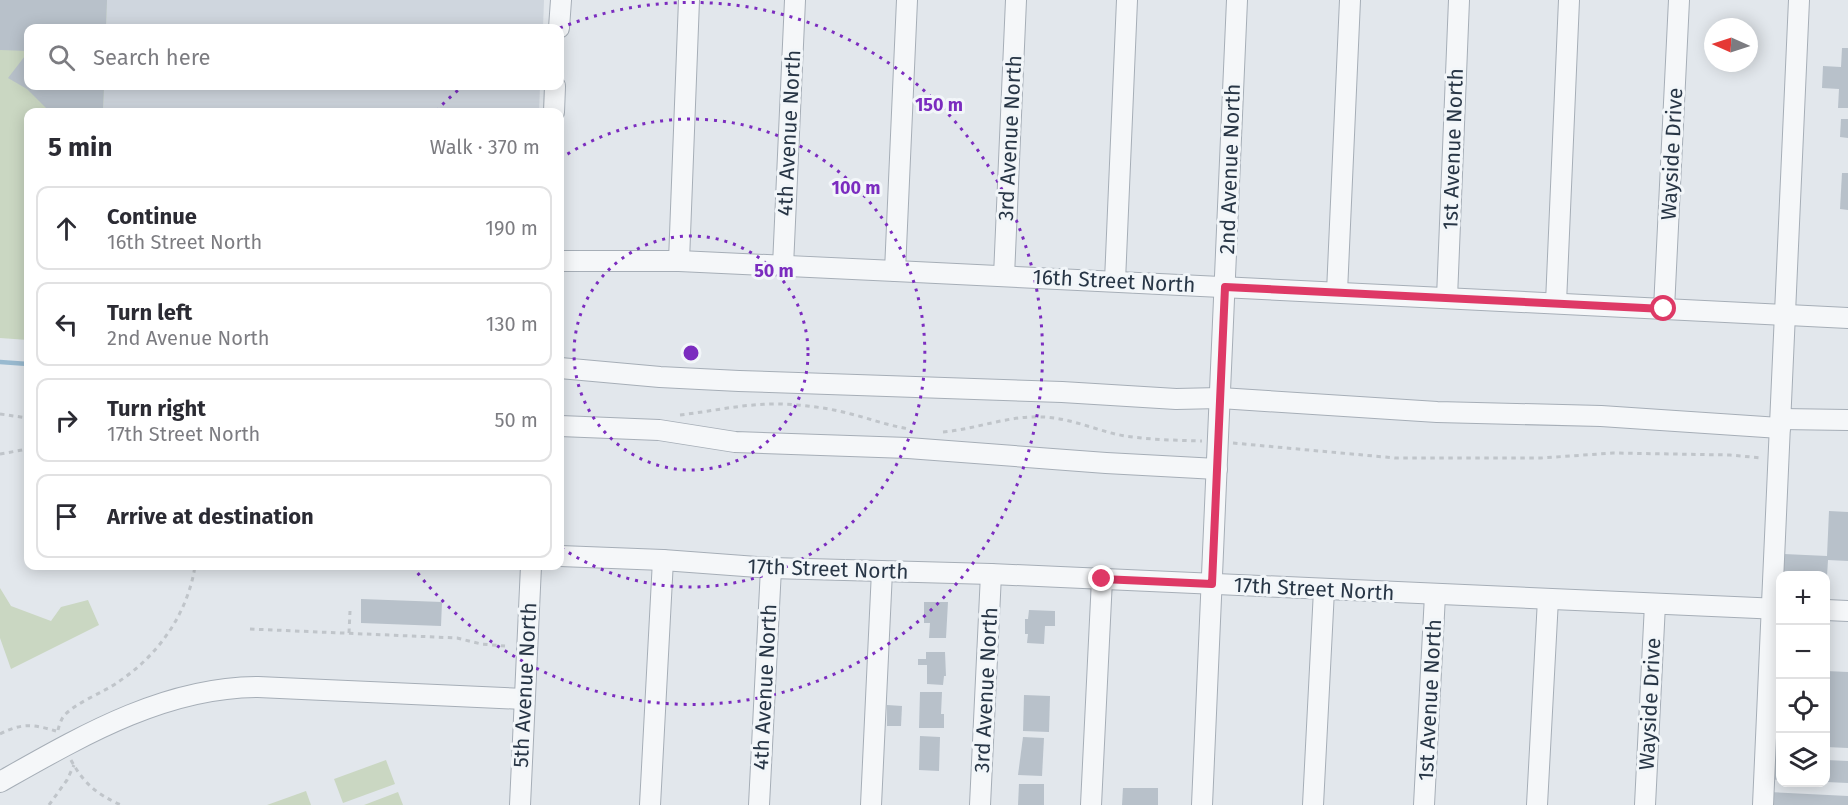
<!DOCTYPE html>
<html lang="en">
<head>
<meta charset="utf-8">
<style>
  :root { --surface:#fff; --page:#f2f2f3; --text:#2b2b33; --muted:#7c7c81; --line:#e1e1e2 }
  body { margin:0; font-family:"Fira Sans",sans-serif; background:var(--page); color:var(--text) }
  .controls { position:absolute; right:18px; bottom:18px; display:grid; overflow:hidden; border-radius:12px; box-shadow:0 3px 15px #0003 }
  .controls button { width:54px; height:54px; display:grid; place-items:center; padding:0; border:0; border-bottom:2px solid var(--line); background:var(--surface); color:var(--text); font:30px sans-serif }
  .compass { position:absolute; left:1704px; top:18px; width:54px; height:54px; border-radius:50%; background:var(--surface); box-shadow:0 3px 15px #0003; rotate:273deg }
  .stop { position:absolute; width:18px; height:18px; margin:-14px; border:4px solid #de3966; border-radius:50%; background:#fff }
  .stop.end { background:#de3966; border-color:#fff; box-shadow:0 2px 6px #0008 }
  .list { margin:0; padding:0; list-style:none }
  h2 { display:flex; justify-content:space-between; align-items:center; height:78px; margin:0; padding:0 24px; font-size:26px }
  h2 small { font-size:20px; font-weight:400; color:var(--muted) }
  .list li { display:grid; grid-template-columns:39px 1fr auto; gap:18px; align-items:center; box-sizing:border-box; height:84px; margin:0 12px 12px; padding:0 12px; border:2px solid var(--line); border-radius:12px }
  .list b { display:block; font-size:22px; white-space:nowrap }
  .list p { margin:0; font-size:20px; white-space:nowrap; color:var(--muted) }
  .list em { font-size:20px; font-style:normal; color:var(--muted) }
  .icon { flex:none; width:33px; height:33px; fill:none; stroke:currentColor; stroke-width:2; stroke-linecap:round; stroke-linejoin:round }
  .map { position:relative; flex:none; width:1848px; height:805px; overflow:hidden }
  .search { position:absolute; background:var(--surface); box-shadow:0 3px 15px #0003; left:24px; top:24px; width:540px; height:66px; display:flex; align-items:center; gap:15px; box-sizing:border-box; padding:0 21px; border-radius:12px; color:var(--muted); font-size:22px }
  .panel { position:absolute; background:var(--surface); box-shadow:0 3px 15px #0003; left:24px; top:108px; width:540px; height:462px; border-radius:12px }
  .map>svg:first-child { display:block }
  .built { fill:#cfd6de }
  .green { fill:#cad7c2 }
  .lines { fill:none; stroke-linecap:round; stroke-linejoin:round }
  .stream { stroke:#99bad0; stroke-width:4.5 }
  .building { fill:#b8c1ca }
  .minor-casing { stroke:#a6aeb7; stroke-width:22 }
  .path { stroke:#c0c5ca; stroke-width:3; stroke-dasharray:4.5 4.5; stroke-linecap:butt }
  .minor { stroke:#f5f7f9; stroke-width:20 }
  .route { stroke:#de3966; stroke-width:8 }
  .ring { fill:none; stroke:#7b2cbf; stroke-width:3; stroke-dasharray:3 6 }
  .labels { text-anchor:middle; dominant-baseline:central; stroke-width:6; stroke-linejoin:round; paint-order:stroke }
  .street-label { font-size:21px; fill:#283646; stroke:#f2f6f9 }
  .centre { fill:#7b2cbf; stroke:#f2f6f9; stroke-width:3 }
  .ring-label { font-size:18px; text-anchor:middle; font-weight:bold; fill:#7b2cbf; stroke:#f2f6f9; stroke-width:6; stroke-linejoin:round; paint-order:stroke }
</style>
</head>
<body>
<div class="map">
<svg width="1848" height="805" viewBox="0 0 1848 805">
  <rect width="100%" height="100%" fill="#e2e7ec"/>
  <g class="built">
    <polygon points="107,0 544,0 543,28 106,28"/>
    <polygon points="104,86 540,86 539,112 103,112"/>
  </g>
  <g class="green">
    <polygon points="0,0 107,0 106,28 28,28 28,86 104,86 103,112 28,112 28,340 0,338"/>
    <polygon points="0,588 11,606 51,621 61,607 88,600 99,625 11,669 0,638"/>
    <polygon points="386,760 395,784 343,803 334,779"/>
    <polygon points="306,791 311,805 267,805"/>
    <polygon points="398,792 403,805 364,805"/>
  </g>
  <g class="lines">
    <polyline class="stream" points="0,362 28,364"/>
  </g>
  <g class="building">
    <polygon points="0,0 107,0 106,28 28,28 28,51 0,50"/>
    <polygon points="1842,48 1848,48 1848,108 1838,108 1839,89 1822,88 1823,66 1841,67"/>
    <polygon points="28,52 28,86 104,86 103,110 64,110 62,112 50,112 27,89 8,78"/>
    <polygon points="1841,119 1848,119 1848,138 1840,137"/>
    <polygon points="1842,173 1848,173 1848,210 1840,209"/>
    <polygon points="1829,511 1848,512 1848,561 1828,560 1827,576 1784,576 1784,554 1827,556"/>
    <polygon points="361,599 442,602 441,626 361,623"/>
    <polygon points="924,602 948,602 946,638 929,638 930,623 924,623"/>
    <polygon points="1029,610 1055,611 1055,626 1045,626 1044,644 1027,643 1028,634 1025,634 1025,619 1028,619"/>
    <polygon points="926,652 945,652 946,676 944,676 943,685 927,684 927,665 918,665 918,659 926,659"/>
    <polygon points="1826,671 1848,672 1848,748 1826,747"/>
    <polygon points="920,692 942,692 941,714 944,714 944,728 919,728"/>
    <polygon points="1024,695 1050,696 1049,732 1023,731"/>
    <polygon points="887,705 902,706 901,726 887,726"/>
    <polygon points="1772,730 1780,731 1780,745 1771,745"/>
    <polygon points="920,736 940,737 939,771 919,770"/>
    <polygon points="1023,737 1044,738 1042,776 1018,775"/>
    <polygon points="1770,757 1780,758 1780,780 1769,779"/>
    <polygon points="1826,760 1848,761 1848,783 1826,782"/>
    <polygon points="1019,784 1044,784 1044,805 1018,805"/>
    <polygon points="1123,788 1158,788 1158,805 1122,805"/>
    <polygon points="1769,792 1848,796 1848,805 1768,805"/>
  </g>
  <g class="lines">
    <defs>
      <g id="minor">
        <polyline points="559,28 561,0"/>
        <polyline points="554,112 555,86"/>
        <polyline points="560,261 679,261 895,271 1848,318"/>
        <polyline points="679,261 689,0"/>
        <polyline points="783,266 795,0"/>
        <polyline points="895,271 907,0"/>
        <polyline points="1004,276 1016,0"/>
        <polyline points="1115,281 1127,0"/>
        <polyline points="1337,292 1350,0"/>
        <polyline points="1447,298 1459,0"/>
        <polyline points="1556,303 1569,0"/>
        <polyline points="1664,309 1679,0"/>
        <polyline points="560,368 660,377 739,381 1062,392 1176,399 1220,398 1437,412 1601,416 1780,428"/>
        <polyline points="1781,419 1848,420"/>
        <polyline points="560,426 659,430 735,442 908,448 1106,463 1217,469"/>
        <polyline points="560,556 663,560 771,568 991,574 1780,609"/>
        <polyline points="1826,610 1848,611"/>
        <path d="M 0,782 C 80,737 164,687 258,687 L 524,699"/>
        <polyline points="520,805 531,566"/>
        <polyline points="650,805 663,560"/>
        <polyline points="759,805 771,568"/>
        <polyline points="871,805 882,571"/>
        <polyline points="980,805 991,574"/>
        <polyline points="1091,805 1102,579"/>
        <polyline points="1202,805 1237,0"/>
        <polyline points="1313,805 1324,590"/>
        <polyline points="1424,805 1435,595"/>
        <polyline points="1537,805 1548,599"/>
        <polyline points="1645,805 1655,604"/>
        <polyline points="1763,805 1799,0"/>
      </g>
    </defs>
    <use href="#minor" class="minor-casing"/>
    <g class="path">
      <polyline points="0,414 28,418"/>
      <path d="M 680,415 C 714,411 747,403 782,404 C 805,405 829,408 851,414 C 871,419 889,426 910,429"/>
      <path d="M 943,432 C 977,429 1009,415 1043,417 C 1068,418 1091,428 1115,434 C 1143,440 1173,440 1202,441"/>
      <polyline points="1233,443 1395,458 1541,458 1613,453 1730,455 1762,458"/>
      <polyline points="0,454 28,449"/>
      <polyline points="250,629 457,638 481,644 505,646"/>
      <polyline points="349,633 350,611"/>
      <path d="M 58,730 C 59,726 61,720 63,717 C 74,703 103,693 118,682 C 158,656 188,613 195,566"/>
      <path d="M 0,734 C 22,723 32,724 56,731"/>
      <path d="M 71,760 C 83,783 98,795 121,805"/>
      <polyline points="49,805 67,780 74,765"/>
    </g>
    <use href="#minor" class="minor"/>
  </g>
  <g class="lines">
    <polyline class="route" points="1102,579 1212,584 1225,287 1664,309"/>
  </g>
  <g class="ring">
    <circle cx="691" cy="353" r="117"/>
    <path d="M560 159A234 234 0 1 1 560 547"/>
    <path d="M436 111A351 351 0 0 1 463 86M560 28A351 351 0 1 1 413 567"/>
  </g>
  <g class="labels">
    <g class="street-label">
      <text transform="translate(789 133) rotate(-87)">4th Avenue North</text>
      <text transform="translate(1010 138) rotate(-87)">3rd Avenue North</text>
      <text transform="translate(1453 149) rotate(-88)">1st Avenue North</text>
      <text transform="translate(1672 154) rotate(-87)">Wayside Drive</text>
      <text transform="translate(1230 169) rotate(-88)">2nd Avenue North</text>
      <text transform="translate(1114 281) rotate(3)">16th Street North</text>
      <text transform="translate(828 569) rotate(2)">17th Street North</text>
      <text transform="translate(1314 589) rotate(3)">17th Street North</text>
      <text transform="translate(525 685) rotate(-87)">5th Avenue North</text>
      <text transform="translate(765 687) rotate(-87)">4th Avenue North</text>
      <text transform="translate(986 690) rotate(-87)">3rd Avenue North</text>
      <text transform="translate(1430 700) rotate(-87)">1st Avenue North</text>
      <text transform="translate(1650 704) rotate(-87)">Wayside Drive</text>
    </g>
  </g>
  <circle cx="691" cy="353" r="9" class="centre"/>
  <g class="ring-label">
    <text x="939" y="111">150 m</text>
    <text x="856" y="194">100 m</text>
    <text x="774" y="277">50 m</text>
  </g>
</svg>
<div class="controls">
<button>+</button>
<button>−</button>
<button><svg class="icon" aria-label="locate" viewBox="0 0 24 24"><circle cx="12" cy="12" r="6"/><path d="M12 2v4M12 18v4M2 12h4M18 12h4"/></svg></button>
<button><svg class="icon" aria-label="layers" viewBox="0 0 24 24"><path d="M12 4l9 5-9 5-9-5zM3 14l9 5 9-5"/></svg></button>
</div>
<svg class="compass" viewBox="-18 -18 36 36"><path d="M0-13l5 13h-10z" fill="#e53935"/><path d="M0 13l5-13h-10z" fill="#7c7c81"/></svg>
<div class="stop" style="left:1664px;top:309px"></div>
<div class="stop end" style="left:1102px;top:579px"></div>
<div class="search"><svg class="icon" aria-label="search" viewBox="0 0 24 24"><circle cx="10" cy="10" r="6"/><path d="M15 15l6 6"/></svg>Search here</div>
<section class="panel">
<h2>5 min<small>Walk · 370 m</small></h2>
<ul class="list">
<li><svg class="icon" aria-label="ahead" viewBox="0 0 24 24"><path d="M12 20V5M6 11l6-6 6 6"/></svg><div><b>Continue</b><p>16th Street North</p></div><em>190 m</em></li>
<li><svg class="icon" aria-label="left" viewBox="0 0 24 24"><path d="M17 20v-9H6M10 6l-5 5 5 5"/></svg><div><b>Turn left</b><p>2nd Avenue North</p></div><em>130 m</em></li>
<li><svg class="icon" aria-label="right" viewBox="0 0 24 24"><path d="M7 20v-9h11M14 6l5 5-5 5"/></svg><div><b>Turn right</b><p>17th Street North</p></div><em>50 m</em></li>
<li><svg class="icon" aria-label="arrive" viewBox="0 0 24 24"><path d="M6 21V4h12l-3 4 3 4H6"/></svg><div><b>Arrive at destination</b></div></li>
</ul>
</section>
</div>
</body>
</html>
